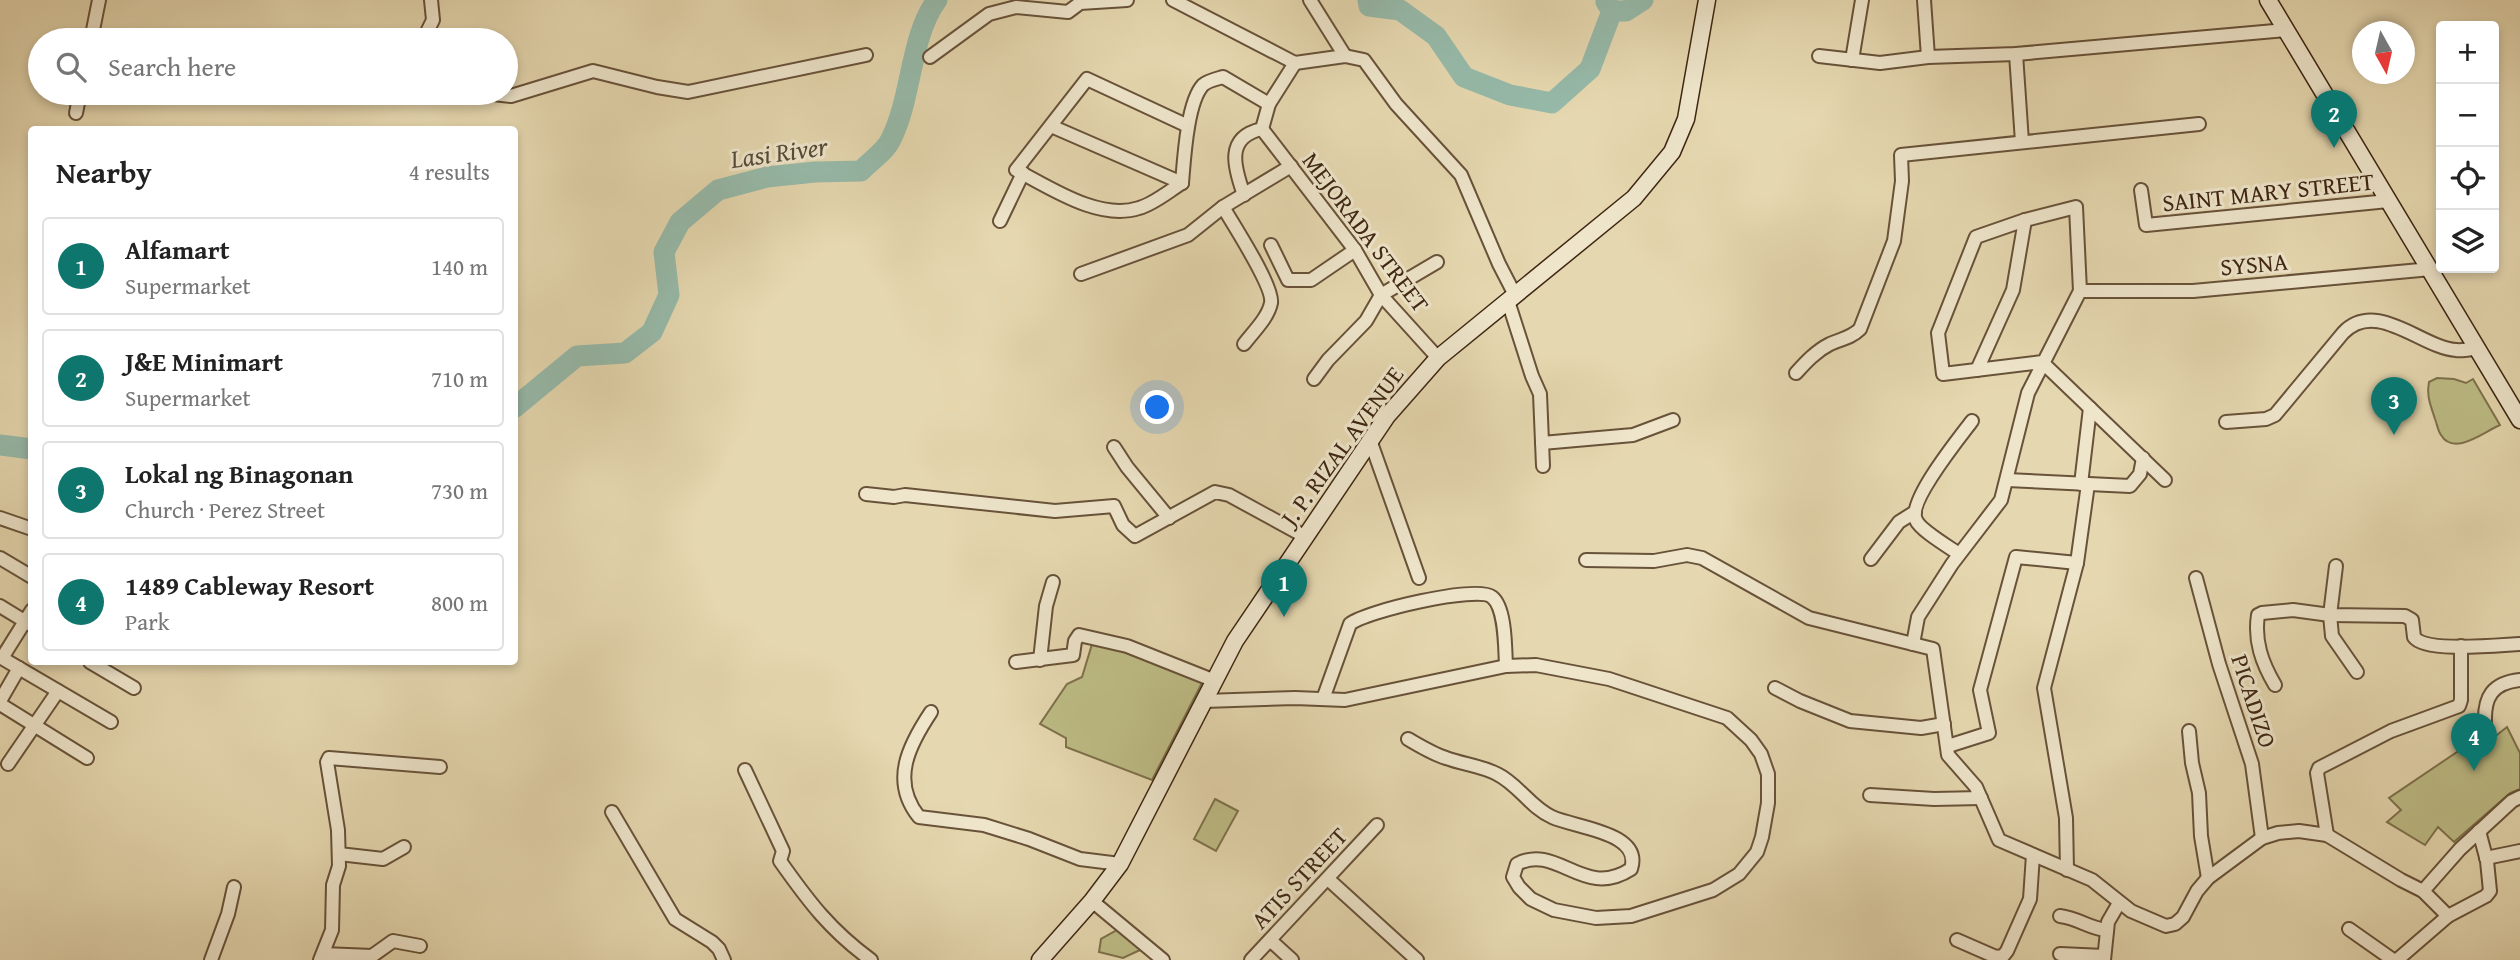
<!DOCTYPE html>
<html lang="en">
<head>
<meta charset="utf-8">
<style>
  :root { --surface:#fff; --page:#f2f2f2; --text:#222; --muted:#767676; --line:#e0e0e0; --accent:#0f766e }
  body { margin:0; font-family:"Gentium Book Plus",serif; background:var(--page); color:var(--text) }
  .controls { position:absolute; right:21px; top:21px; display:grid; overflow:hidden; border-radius:7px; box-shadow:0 4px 10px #0003 }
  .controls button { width:63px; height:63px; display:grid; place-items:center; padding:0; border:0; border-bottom:2px solid var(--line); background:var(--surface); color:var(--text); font:35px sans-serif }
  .compass { position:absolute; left:2352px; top:21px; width:63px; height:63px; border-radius:50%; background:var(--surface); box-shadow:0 4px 10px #0003; rotate:172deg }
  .you { position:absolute; left:1158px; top:408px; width:24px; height:24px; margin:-18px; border:5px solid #fff; border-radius:50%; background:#1a73e8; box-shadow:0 0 0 10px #1a73e833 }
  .badge { display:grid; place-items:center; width:46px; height:46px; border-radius:50%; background:var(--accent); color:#fff; font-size:23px; font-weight:700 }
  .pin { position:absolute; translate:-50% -58px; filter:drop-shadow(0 2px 4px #0008) }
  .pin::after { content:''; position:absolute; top:37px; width:24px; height:21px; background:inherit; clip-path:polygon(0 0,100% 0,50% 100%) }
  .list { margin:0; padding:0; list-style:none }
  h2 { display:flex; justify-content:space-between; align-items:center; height:91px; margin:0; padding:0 28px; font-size:30px }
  h2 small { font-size:23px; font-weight:400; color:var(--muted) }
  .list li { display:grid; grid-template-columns:46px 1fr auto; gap:21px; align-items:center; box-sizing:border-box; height:98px; margin:0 14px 14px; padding:0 14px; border:2px solid var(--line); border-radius:7px }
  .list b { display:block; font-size:26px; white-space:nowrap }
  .list p { margin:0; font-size:23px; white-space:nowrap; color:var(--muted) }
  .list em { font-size:23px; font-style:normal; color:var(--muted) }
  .icon { flex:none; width:38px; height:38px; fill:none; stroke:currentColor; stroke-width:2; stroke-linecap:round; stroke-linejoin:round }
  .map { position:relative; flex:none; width:2520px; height:960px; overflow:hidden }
  .search { position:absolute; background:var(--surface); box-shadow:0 4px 10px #0003; left:28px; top:28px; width:490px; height:77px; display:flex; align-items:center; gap:18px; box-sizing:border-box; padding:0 24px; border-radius:38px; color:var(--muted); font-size:26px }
  .panel { position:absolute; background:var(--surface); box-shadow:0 4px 10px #0003; left:28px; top:126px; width:490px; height:539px; border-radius:7px }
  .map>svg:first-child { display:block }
  .green { fill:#bdbc85; stroke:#7e714c; stroke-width:2 }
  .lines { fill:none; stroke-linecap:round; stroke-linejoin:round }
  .river { stroke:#96baaa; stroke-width:21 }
  .minor-casing { stroke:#685239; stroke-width:16 }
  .secondary-casing { stroke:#3e2612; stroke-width:19 }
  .minor { stroke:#eee5cb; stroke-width:12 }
  .secondary { stroke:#eee5cb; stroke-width:16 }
  .labels { text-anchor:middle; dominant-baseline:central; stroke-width:6; stroke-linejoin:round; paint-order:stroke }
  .street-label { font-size:24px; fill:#3e2612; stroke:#eee5cb }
  .water-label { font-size:26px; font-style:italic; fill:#544b38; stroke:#eee5cb }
</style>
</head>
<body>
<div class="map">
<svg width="2520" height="960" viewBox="0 0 2520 960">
  <rect width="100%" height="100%" fill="#e5d7af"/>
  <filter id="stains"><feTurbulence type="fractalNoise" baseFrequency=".00286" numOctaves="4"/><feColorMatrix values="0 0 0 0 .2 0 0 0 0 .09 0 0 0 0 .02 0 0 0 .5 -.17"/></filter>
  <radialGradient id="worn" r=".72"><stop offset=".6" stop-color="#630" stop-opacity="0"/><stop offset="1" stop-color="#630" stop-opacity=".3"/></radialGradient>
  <g class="green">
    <path d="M 2437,378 L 2454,379 L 2466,383 L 2473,379 L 2500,425 C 2485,431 2454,457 2441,435 C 2438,431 2437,424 2435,419 C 2431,406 2426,396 2429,382 Z"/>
    <polygon points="1093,641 1111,645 1204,679 1152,780 1066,747 1066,738 1040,724 1067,684 1082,677"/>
    <polygon points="2507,727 2520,753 2520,789 2510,793 2454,842 2438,827 2425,845 2387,822 2401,810 2389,798 2488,731 2493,738"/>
    <polygon points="1215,799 1238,811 1216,851 1194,839"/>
    <polygon points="1119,929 1140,944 1140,950 1123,958 1099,952 1101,939"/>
  </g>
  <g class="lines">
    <g class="river">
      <polyline points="1368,0 1369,6 1400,10 1436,36 1464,77 1510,95 1552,103 1590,69 1612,11"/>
      <polyline points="1606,2 1612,11 1626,11 1643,0"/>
      <path d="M 514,408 L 577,356 L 625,353 L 652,332 L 669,295 L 664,252 L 680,222 L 718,190 L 767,177 L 815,172 L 861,171 C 870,161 886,151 891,139 C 912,98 910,36 937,0"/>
      <polyline points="0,445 32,449"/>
    </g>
    <defs>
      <g id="minor">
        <polyline points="1173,0 1295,63 1345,56 1364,60 1396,104 1461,175 1499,264 1515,295"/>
        <polyline points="1310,0 1345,56"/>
        <polyline points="1924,0 1928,57"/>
        <polyline points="91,40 99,0"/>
        <polyline points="423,40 433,20 431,0"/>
        <polyline points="2016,54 2022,142"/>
        <polyline points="1819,56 1880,63 1928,57 2016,54 2286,30"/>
        <polyline points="930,57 989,14 1016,7 1068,12 1080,3 1127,0"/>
        <polyline points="1852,60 1862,0"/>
        <polyline points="484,93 511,96 593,71 657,87 688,92 866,55"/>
        <polyline points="76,113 80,93"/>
        <polyline points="1051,126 1182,183"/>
        <polyline points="1262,129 1355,250 1381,295 1438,358"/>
        <polyline points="1262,129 1269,104 1295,63"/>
        <path d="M 1182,183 C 1169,191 1154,204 1139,208 C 1099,221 1051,188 1016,170 L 1087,79 L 1188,126"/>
        <path d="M 1182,183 C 1184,160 1187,102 1203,85 C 1207,81 1216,79 1223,77 L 1269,104"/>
        <polyline points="2141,190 2146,225 2388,201"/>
        <path d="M 1244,195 C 1234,167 1225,137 1262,129"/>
        <path d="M 1223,207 C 1233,224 1274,287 1271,303 C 1268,318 1253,332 1244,344"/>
        <polyline points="1000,221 1023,173"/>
        <polyline points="1271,245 1288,280 1311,280 1355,250"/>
        <polyline points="1081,274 1188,235 1223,207 1291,166"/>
        <polyline points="2080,291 2193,291 2431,269"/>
        <polyline points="1508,301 1532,376 1540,394 1543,466"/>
        <polyline points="1977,370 2013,290 2025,220"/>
        <path d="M 1796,373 C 1806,362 1816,351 1830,344 C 1841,339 1851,338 1860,329 L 1894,241 L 1902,181 L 1901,155 L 2199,124"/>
        <polyline points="1314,379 1328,360 1366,321 1381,295 1437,262"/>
        <path d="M 2226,422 L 2266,419 L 2275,415 L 2343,333 C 2376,298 2422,348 2456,350 C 2462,351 2471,349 2478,348"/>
        <polyline points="1370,440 1419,578"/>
        <polyline points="1542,443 1633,435 1673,420"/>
        <polyline points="1114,447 1127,467 1169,518"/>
        <polyline points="2007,480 2130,486 2140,474 2143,458"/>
        <polyline points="2081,484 2090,408"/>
        <polyline points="866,494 894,497 905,495 1055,511 1114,506 1123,525 1135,536 1215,492 1229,495 1304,536"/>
        <polyline points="0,518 32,529"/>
        <path d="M 1959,554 C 1949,547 1920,530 1916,520 C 1907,502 1960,437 1972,421"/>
        <polyline points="0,558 32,577"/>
        <polyline points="1871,559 1899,522 1915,512"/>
        <polyline points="1586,560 1654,561 1687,555 1702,558 1809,618 1933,649 1948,755 1976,787 1999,840 2092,880 2131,911 2166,926 2175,924 2183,917 2197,891 2208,878 2262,838 2278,833 2299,831 2327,835 2401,880 2423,891 2448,916"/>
        <polyline points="2336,566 2330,615 2332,636 2357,672"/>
        <polyline points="2196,578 2219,664 2252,764 2262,838"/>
        <polyline points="0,606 31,625"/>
        <polyline points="1913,644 1918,617 1952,564 2001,500 2028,393 2080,291 2076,207 2025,220 1976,237 1938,333 1943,374 2042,362 2165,480"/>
        <polyline points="0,657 111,722"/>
        <polyline points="2,658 32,610"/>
        <polyline points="1040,660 1046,606 1053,582"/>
        <polyline points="90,662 134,688"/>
        <polyline points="1016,662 1073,655 1075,641 1079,635 1127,646 1215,681"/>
        <path d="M 2275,685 C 2262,663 2254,641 2258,615 L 2262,613 L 2293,610 L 2330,615 L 2405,616 L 2412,620 L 2414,637 C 2425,653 2499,645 2520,644"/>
        <polyline points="1775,688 1800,701 1850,721 1921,728 1944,724"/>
        <path d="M 1323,699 L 1350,624 C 1366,611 1477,585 1492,597 C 1506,608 1505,649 1506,666"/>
        <polyline points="0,701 19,668"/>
        <path d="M 1204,701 L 1295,698 L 1345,700 L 1506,666 L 1536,665 L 1609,679 L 1727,718 L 1751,740 L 1761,754 L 1768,774 L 1768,803 L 1762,837 L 1757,852 L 1739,874 L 1713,890 L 1631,916 L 1596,918 L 1554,910 L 1531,899 L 1519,887 L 1513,877 L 1517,864 C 1558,843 1583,900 1631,869 C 1643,832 1576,828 1552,817 C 1531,808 1518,784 1497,774 C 1482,766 1462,764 1446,758 C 1433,754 1420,746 1408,739"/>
        <polyline points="0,704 87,758"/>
        <path d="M 931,712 C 909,745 890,781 919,817 L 984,825 L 1029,839 L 1080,859 L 1120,864"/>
        <path d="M 2485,723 C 2484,697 2492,683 2520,680"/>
        <polyline points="2189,731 2192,763 2199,793 2201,836 2208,878"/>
        <polyline points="1948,746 1989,733 1980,690 2016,557 2077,563"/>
        <polyline points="8,764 58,691"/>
        <path d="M 745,770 L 783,851 L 780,861 C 809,902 830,930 871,960"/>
        <polyline points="1870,795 1934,799 1981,798"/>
        <polyline points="612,812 675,919 712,942 719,949 724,960"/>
        <polyline points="2327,835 2317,773 2319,768 2391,731 2459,706 2461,700 2461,646"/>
        <polyline points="339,854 383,859 404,847"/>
        <polyline points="2486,858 2520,851"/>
        <polyline points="2067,870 2066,818 2044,688 2077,563 2088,484"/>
        <polyline points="1328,879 1417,960"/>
        <polyline points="2423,891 2460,849 2512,801 2520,797"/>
        <polyline points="1092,901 1163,960"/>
        <path d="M 2060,916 C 2078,918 2090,929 2107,930"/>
        <polyline points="2349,929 2393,960"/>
        <polyline points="1270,940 1292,960"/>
        <polyline points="1957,940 1996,957 2003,956 2007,951 2030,899 2033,855"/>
        <polyline points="323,954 372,956 393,941 420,946"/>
        <polyline points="2060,954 2104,956"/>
        <polyline points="211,960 228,914 234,887"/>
        <polyline points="320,960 332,930 333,885 339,866 338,830 327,762 329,758 440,767"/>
        <polyline points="1251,960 1377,825"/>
        <polyline points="2104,960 2108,922 2119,903"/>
        <polyline points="2397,960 2448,916 2486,896 2490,891 2487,861 2479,831"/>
      </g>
      <g id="secondary">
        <polyline points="2268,0 2520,420"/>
        <polyline points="1040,960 1092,901 1120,864 1235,641 1387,416 1438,358 1634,198 1672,152 1686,119 1707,0"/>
      </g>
    </defs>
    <use href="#minor" class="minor-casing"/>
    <use href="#secondary" class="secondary-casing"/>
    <use href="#minor" class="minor"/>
    <use href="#secondary" class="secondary"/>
  </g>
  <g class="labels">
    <g class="street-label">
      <text transform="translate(2268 192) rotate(-6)">SAINT MARY STREET</text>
      <text transform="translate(1366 232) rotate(53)">MEJORADA STREET</text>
      <text transform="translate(2254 264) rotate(-5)">SYSNA</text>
      <text transform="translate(1342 446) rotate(-54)">J. P. RIZAL AVENUE</text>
      <text transform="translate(2254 701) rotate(72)">PICADIZO</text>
      <text transform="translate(1299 878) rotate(-47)">ATIS STREET</text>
    </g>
    <g class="water-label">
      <text transform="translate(779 152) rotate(-8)">Lasi River</text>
    </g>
  </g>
  <rect width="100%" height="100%" filter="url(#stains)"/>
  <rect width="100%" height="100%" fill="url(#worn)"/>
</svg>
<div class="controls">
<button>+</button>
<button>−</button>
<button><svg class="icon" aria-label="locate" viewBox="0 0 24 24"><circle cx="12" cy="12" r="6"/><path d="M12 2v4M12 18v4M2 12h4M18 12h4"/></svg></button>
<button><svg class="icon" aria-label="layers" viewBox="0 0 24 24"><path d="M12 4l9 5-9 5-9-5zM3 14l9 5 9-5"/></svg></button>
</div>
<svg class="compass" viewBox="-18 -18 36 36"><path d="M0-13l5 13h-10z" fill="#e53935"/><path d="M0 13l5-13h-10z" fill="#767676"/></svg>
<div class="you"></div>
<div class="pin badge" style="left:1284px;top:617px">1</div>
<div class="pin badge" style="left:2334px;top:148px">2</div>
<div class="pin badge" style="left:2394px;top:435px">3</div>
<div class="pin badge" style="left:2474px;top:771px">4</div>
<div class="search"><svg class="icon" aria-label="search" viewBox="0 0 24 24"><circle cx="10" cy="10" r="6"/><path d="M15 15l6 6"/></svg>Search here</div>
<section class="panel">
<h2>Nearby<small>4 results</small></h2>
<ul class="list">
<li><span class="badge">1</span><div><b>Alfamart</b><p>Supermarket</p></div><em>140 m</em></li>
<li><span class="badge">2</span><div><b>J&amp;E Minimart</b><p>Supermarket</p></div><em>710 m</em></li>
<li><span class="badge">3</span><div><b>Lokal ng Binagonan</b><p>Church · Perez Street</p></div><em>730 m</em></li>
<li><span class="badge">4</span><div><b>1489 Cableway Resort</b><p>Park</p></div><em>800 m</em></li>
</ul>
</section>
</div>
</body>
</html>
